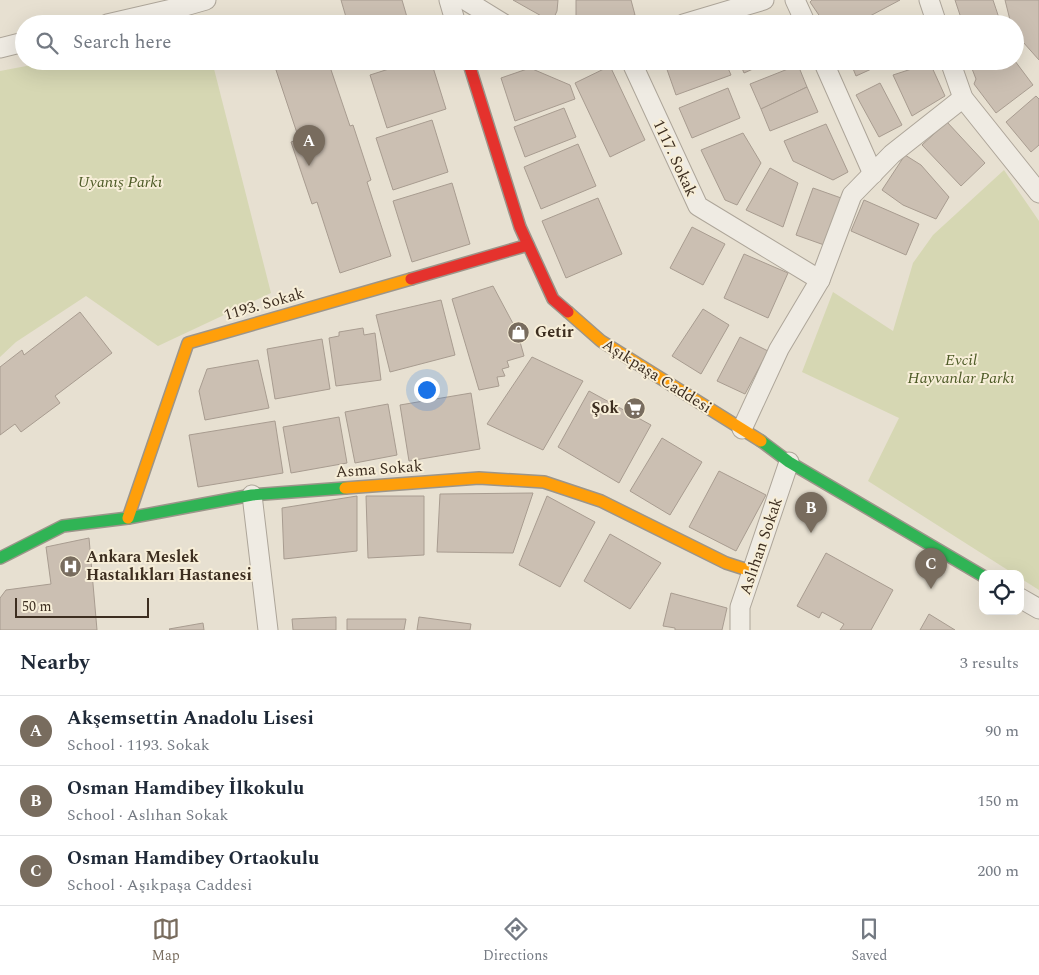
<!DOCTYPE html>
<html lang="en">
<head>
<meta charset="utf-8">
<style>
  :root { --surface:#fff; --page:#f2f2f3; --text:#1f2937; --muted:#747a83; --line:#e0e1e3; --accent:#786c5e }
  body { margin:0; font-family:Spectral,serif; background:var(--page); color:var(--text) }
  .controls { position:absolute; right:15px; bottom:15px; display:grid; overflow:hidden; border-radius:10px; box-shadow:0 5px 20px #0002 }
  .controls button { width:45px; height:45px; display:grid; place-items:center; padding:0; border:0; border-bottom:1px solid var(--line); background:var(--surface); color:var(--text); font:25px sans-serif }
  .scale { position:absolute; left:15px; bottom:12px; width:134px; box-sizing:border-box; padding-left:5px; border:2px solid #3d2e20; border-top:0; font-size:14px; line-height:18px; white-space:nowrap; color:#3d2e20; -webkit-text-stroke:4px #f7eed8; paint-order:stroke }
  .you { position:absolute; left:426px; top:389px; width:18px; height:18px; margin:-12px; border:4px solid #fff; border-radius:50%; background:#1a73e8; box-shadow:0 0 0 8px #1a73e833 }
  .badge { display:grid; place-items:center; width:32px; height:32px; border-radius:50%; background:var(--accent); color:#fff; font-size:16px; font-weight:700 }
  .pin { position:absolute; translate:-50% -41px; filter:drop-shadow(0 1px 2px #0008) }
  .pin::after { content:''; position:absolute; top:26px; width:18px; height:15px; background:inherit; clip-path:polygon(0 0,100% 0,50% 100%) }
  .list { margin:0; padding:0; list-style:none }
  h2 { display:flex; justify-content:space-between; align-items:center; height:65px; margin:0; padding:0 20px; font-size:21px }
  h2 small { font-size:16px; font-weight:400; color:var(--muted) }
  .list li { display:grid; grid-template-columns:32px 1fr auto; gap:15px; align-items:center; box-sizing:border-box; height:70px; padding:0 20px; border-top:1px solid var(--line) }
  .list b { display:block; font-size:19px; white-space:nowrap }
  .list p { margin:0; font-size:16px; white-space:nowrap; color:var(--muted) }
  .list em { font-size:16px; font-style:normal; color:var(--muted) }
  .icon { flex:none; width:28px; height:28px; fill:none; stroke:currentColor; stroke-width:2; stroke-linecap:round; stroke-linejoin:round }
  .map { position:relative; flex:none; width:1039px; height:630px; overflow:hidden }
  .search { position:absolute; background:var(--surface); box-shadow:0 5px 20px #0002; left:15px; right:15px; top:15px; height:55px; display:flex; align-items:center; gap:12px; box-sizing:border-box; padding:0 18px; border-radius:28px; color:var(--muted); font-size:19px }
  .sheet { height:275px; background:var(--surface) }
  nav { display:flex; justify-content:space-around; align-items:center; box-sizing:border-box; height:70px; border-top:1px solid var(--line); background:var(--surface); font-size:14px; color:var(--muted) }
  nav a { display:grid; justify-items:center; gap:2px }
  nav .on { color:var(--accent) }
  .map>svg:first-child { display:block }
  .green { fill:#d6d7b3 }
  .building { fill:#cbbfb2; stroke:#a89c90 }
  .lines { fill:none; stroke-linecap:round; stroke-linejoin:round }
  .street-casing { stroke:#ada599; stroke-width:21 }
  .fast-casing { stroke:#9c958a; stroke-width:14 }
  .slow-casing { stroke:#9c958a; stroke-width:14 }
  .jam-casing { stroke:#9c958a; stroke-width:14 }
  .street { stroke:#efebe3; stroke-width:19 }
  .fast { stroke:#30b455; stroke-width:11 }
  .slow { stroke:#ff9f0a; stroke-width:11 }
  .jam { stroke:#e5322d; stroke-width:11 }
  .labels { text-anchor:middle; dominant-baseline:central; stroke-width:4; stroke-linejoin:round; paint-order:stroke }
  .street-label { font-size:16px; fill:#3d2e20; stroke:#f7eed8 }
  .park-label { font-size:16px; font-style:italic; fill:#4d5a26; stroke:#f7eed8 }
  .poi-label { font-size:16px; font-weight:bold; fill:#3d2e20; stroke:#f7eed8; text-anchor:start }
</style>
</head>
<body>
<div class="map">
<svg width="1039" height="630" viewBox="0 0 1039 630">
  <rect width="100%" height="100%" fill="#e7e0d1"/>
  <g class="green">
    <polygon points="53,61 212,61 271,293 158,346 86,296 16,342 0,357 0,71"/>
    <polygon points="1004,170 1039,221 1039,590 1020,578 1020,574 1014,574 868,481 899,418 802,372 833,292 893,331 913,263 933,235"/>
  </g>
  <g class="building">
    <polygon points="341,0 402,0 409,24 348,24"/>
    <polygon points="513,0 558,0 557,11 552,22"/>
    <polygon points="576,0 631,0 635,15 597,24 576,24"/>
    <polygon points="812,0 900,0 855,24 825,24 810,2"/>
    <polygon points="955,0 993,0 1001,24 963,24"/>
    <polygon points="1005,0 1039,0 1039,60 1015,33 1015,24 1011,24"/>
    <polygon points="904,16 907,24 888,24"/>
    <polygon points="273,61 328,61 350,126 353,125 371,180 367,182 391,256 340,273 317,202 312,204 291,142 299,139"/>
    <polygon points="414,61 431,61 446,109 387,128 370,75"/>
    <polygon points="664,61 725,61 731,75 676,95"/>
    <polygon points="739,61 771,61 744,73"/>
    <polygon points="850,61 889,61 856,76"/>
    <polygon points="969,61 1015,61 1033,85 996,113 974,84 976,79"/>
    <polygon points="930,63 945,96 912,116 893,75"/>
    <polygon points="798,65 807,87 761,109 750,84"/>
    <polygon points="610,66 645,140 610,157 575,83"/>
    <polygon points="530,68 570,85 575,99 515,121 501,78"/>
    <polygon points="880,83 902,125 879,137 856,95"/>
    <polygon points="807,87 818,112 770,131 761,109"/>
    <polygon points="728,88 740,118 692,138 679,108"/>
    <polygon points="1036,96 1039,99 1039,145 1031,152 1006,122"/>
    <polygon points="564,108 576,137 525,157 514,127"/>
    <polygon points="432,120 448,172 393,190 376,138"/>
    <polygon points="947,122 985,163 961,186 922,145"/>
    <polygon points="826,124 848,172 833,180 793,161 784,141"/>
    <polygon points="743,133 761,163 737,205 725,200 701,150"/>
    <polygon points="578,144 596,186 541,209 524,167"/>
    <polygon points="905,155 921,165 949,197 936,219 903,205 882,190"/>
    <polygon points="770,168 798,183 783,227 746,210"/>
    <polygon points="452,183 470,244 412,262 393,201"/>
    <polygon points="813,188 844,199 827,246 796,235"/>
    <polygon points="598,198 622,254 566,278 542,221"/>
    <polygon points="864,200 919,224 906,255 851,231"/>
    <polygon points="692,227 725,244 703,285 670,268"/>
    <polygon points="744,254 788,273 768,318 724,298"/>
    <polygon points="493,286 517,331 524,356 507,361 509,367 502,369 505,376 497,377 499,386 479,390 452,299"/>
    <polygon points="441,300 455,355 390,372 376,315"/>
    <polygon points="703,309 729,325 701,374 672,356"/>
    <polygon points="80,312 112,353 55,396 60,403 21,432 15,424 0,435 0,367 22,350 24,355"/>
    <polygon points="363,328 364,335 375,333 381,380 336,386 329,338 339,336 339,332"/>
    <polygon points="740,337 768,351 745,394 717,381"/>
    <polygon points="322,339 330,389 275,399 267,349"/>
    <polygon points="532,357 583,381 543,450 487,424"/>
    <polygon points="258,360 269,408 205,420 199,391 207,369"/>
    <polygon points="589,391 651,425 619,483 558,447"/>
    <polygon points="471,393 480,449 409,461 400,405"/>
    <polygon points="388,404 397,455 355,463 345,412"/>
    <polygon points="339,417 347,463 291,473 283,427"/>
    <polygon points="275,421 283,473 198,487 189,435"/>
    <polygon points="662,438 702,462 670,515 630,491"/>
    <polygon points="719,471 766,495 736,551 689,527"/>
    <polygon points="533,493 513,553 437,552 440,494"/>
    <polygon points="357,496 357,551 284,559 282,508"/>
    <polygon points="366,496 424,496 424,555 368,558"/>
    <polygon points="547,496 595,522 560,587 519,565"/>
    <polygon points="610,534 661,563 630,609 584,581"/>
    <polygon points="89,538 97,630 0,630 0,598 6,590 51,584 46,547"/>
    <polygon points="826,553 893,590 871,630 840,630 844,624 822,612 819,618 797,606"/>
    <polygon points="671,593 727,608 722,630 675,630 675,628 663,626"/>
    <polygon points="929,614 955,630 920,630"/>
    <polygon points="336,617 336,630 293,630 292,619"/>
    <polygon points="419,617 471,624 470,630 417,630"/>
    <polygon points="347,619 406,619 404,630 347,630"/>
    <polygon points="203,623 204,630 170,630 169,629"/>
  </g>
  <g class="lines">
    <defs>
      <g id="street">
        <polyline points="449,0 456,24"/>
        <polyline points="465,0 504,24"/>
        <polyline points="795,0 806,24"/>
        <polyline points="929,0 937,24"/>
        <polyline points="107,24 185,6 206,0"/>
        <polyline points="683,24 764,0"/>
        <polyline points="0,48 24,42"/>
        <polyline points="631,61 698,206 820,280"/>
        <polyline points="823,61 873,174"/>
        <polyline points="950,61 963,98 1039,193"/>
        <polyline points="742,429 779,349 820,280 852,195 892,154 963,98"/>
        <polyline points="252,495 268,630"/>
        <polyline points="1020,598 1039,609"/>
        <polyline points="740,630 740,607 789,462"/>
      </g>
      <g id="fast">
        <polyline points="761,441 789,462 983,576"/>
        <polyline points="0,558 63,526 128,518 252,495 345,488"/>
      </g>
      <g id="slow">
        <polyline points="568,312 601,341 761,441"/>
        <polyline points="345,488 479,478 544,482 601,501 726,563 751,571"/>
        <polyline points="128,518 188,343 411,279"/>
      </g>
      <g id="jam">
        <polyline points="468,61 520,227 553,299 568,312"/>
        <polyline points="411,279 528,245"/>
      </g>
    </defs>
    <use href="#street" class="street-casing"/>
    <use href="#fast" class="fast-casing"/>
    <use href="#slow" class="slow-casing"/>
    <use href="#jam" class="jam-casing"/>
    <use href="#street" class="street"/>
    <use href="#fast" class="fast"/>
    <use href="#slow" class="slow"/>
    <use href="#jam" class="jam"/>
  </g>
  <defs>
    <symbol id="shop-disc" viewBox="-11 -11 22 22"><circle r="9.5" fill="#786c5e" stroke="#f7eed8"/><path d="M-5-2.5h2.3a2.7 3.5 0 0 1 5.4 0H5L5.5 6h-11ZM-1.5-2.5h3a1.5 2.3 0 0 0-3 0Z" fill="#fff"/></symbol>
    <symbol id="supermarket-disc" viewBox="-11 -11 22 22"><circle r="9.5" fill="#786c5e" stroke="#f7eed8"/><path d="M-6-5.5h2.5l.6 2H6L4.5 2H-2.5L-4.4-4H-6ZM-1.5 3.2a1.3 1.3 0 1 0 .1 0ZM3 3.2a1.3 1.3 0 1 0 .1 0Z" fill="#fff"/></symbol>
    <symbol id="hospital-disc" viewBox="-11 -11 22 22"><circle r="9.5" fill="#786c5e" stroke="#f7eed8"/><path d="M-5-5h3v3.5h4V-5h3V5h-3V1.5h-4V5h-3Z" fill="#fff"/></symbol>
  </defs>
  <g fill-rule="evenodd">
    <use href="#shop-disc" x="506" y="320" width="25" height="25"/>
    <use href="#supermarket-disc" x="622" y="396" width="25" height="25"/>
    <use href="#hospital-disc" x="58" y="554" width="25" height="25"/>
  </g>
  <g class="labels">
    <g class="street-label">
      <text transform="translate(675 158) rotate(65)">1117. Sokak</text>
      <text transform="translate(264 304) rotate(-16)">1193. Sokak</text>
      <text transform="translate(657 376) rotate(32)">Aşıkpaşa Caddesi</text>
      <text transform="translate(379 469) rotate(-4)">Asma Sokak</text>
      <text transform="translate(761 546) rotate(-71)">Aslıhan Sokak</text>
    </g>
    <g class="park-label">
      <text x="120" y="182">Uyanış Parkı</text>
      <text x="961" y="360">Evcil<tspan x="961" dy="18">Hayvanlar Parkı</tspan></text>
    </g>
    <g class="poi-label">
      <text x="535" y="332">Getir</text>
      <text x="619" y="408" text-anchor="end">Şok</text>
      <text x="86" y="557">Ankara Meslek<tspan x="86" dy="18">Hastalıkları Hastanesi</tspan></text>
    </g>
  </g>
</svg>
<div class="controls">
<button><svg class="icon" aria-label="locate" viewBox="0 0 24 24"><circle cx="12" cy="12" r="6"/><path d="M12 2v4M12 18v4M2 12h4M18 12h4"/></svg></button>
</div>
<div class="scale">50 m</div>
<div class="you"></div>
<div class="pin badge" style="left:309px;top:166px">A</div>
<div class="pin badge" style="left:811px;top:533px">B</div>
<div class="pin badge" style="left:931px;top:589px">C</div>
<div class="search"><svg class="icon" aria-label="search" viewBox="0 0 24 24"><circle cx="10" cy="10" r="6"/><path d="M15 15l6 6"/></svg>Search here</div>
</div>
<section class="sheet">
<h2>Nearby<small>3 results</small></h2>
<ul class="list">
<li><span class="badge">A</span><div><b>Akşemsettin Anadolu Lisesi</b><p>School · 1193. Sokak</p></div><em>90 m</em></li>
<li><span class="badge">B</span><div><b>Osman Hamdibey İlkokulu</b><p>School · Aslıhan Sokak</p></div><em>150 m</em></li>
<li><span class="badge">C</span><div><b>Osman Hamdibey Ortaokulu</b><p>School · Aşıkpaşa Caddesi</p></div><em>200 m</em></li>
</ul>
</section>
<nav>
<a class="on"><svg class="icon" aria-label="map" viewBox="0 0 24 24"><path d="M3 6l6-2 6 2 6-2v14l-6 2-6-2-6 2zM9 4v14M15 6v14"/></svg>Map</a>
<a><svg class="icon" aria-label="directions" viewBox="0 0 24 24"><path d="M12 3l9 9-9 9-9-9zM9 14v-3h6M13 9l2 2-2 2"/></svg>Directions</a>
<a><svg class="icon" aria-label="saved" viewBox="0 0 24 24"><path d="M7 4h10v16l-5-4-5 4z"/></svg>Saved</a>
</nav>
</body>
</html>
